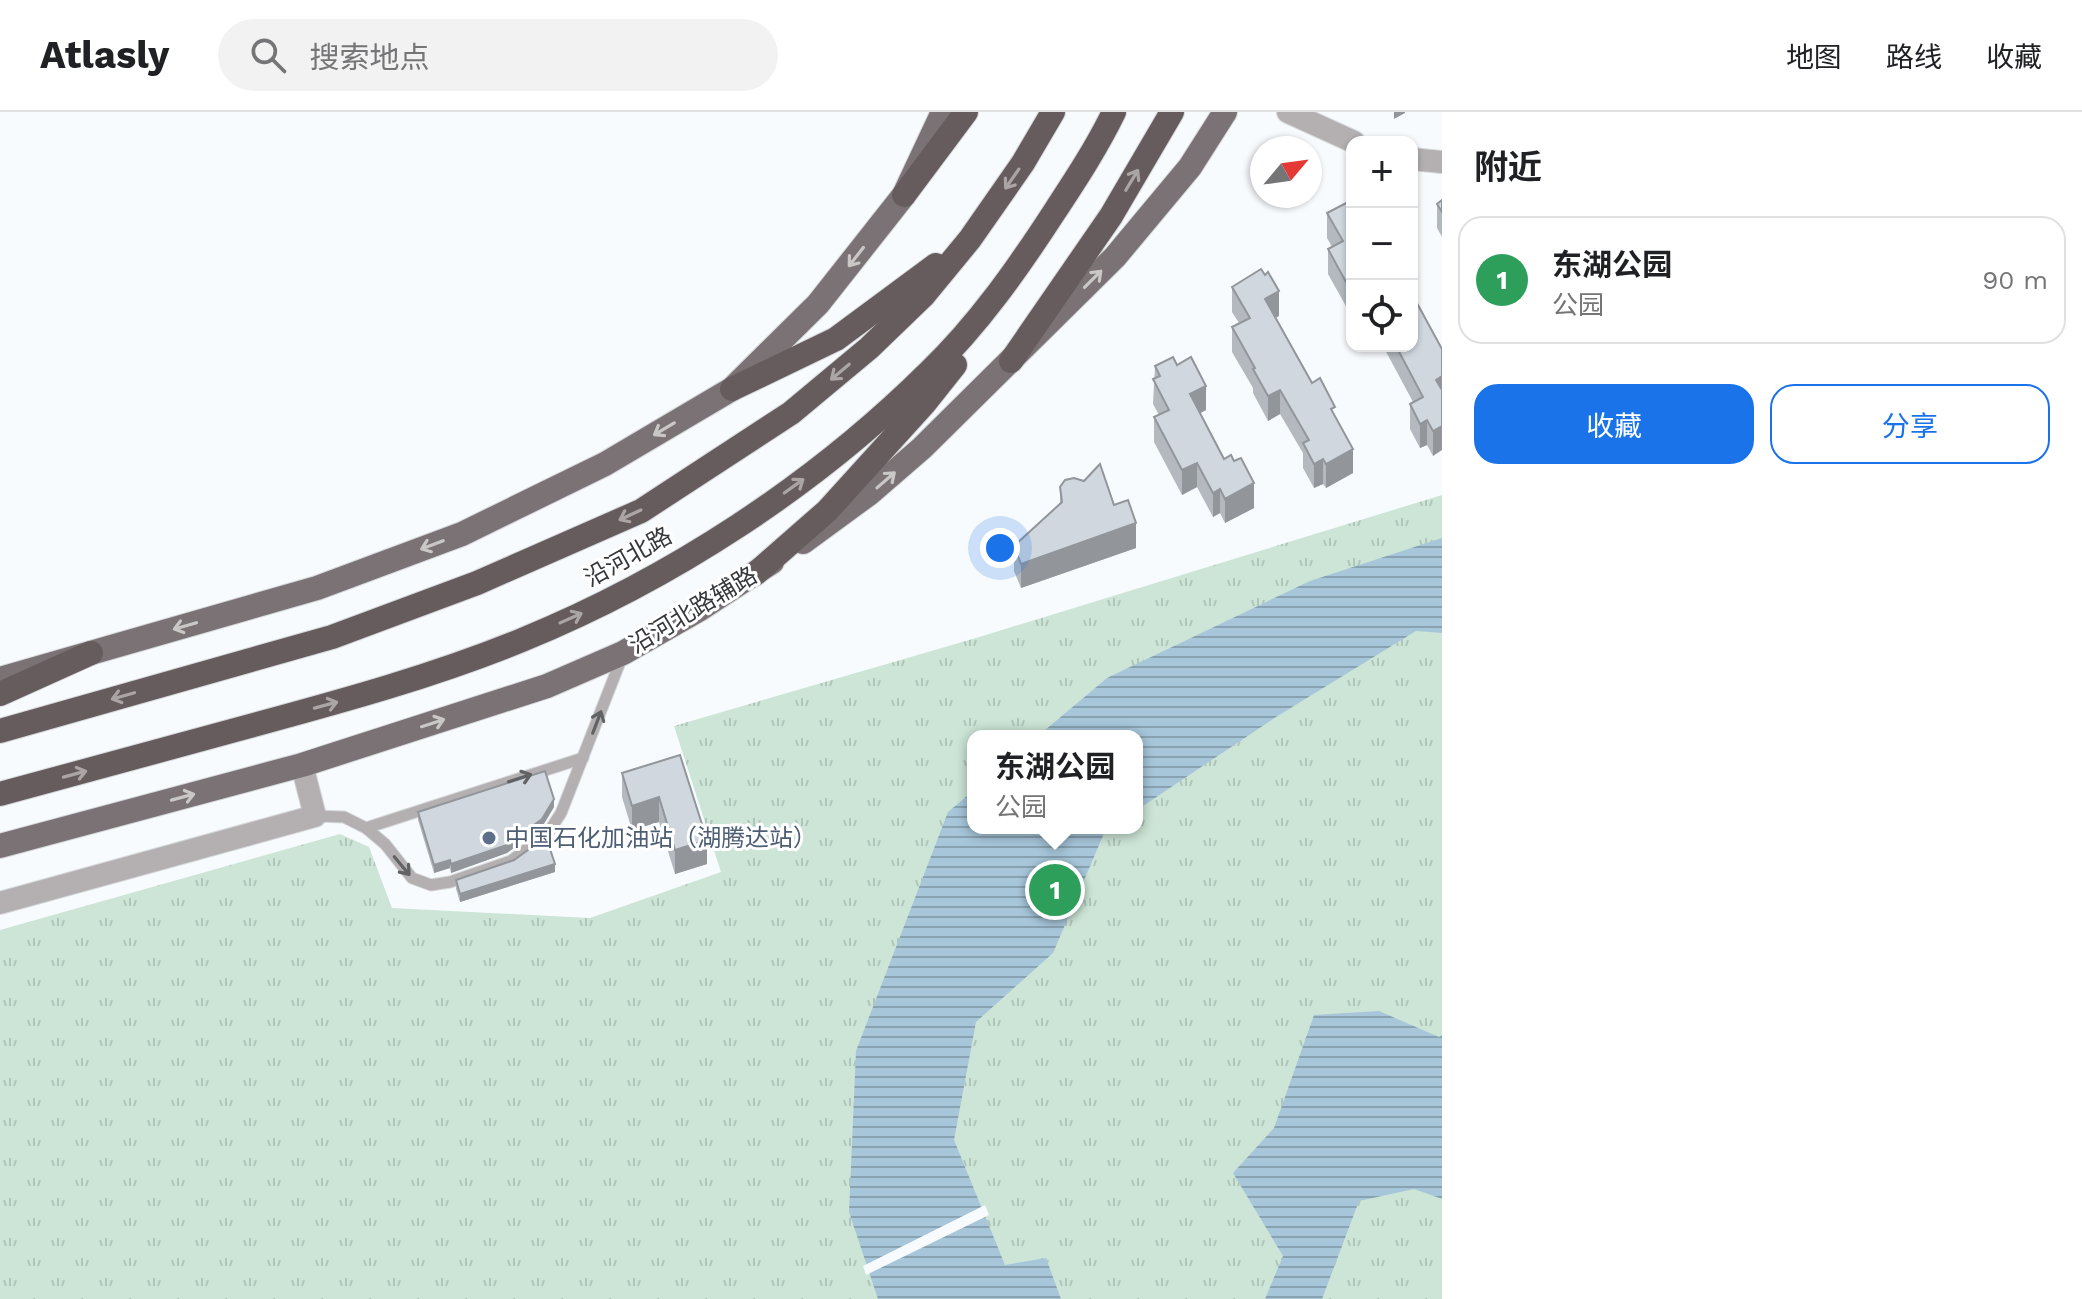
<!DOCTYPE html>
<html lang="zh">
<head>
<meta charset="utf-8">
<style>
  :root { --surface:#fff; --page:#f2f2f2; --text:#202124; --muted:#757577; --line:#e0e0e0; --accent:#1a73e8 }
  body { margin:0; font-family:"Work Sans","Noto Sans SC",sans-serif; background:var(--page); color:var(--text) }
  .controls { position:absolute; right:24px; top:24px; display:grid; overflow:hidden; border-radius:16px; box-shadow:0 2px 6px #0004 }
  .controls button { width:72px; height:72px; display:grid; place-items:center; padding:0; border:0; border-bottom:2px solid var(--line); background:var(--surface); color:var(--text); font:40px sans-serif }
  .compass { position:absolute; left:1250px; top:24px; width:72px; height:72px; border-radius:50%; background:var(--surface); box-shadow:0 2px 6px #0004; rotate:61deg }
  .you { position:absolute; left:1000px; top:436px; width:28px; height:28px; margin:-20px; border:6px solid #fff; border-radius:50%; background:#1a73e8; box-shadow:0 0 0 12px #1a73e833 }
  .badge { display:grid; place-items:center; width:52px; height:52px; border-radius:50%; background:var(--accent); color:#fff; font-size:26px; font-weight:700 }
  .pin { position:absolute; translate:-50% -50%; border:4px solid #fff; box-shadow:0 2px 8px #0006 }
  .popup { position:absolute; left:967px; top:618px; width:176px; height:104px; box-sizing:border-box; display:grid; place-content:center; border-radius:16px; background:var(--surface); filter:drop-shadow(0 2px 6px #0005); font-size:26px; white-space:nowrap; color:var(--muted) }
  .popup b { font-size:30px; color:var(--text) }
  .popup::after { content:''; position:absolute; left:50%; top:100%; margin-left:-16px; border:16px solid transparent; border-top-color:var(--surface) }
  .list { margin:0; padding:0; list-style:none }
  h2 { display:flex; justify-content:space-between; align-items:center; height:104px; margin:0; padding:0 32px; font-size:34px }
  h2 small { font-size:26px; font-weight:400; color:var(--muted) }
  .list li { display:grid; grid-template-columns:52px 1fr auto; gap:24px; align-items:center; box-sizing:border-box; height:128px; margin:0 16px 16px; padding:0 16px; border:2px solid var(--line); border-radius:24px }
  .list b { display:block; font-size:30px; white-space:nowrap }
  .list p { margin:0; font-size:26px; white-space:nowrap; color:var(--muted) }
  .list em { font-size:26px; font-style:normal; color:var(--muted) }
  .actions { display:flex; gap:16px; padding:24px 32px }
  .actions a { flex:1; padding:18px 0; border:2px solid var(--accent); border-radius:24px; text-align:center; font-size:28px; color:var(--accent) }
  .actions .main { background:var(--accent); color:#fff }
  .icon { flex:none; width:44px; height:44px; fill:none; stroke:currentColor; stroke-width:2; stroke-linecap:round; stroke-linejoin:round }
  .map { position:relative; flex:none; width:1442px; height:1187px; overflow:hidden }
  header { display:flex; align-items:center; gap:48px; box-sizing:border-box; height:112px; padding:0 40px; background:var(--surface); border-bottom:2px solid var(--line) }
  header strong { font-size:38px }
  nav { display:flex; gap:44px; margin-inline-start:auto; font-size:28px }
  .search { width:560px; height:72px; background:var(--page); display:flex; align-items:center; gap:20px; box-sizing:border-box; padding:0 28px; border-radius:44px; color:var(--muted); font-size:30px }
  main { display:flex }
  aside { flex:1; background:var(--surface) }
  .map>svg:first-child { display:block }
  .park { fill:url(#park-tufts); fill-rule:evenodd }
  .water { fill:url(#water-rules) }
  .pier { fill:#f8fbfe }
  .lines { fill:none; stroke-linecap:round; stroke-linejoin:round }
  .lane-casing { stroke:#d5d8db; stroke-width:13 }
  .street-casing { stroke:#d5d8db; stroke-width:24 }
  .primary-casing { stroke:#d5d8db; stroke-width:26 }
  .highway-casing { stroke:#d5d8db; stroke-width:26 }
  .lane { stroke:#b4b0b1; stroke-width:11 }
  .street { stroke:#b4b0b1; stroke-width:22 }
  .primary { stroke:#7a7274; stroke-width:24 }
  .highway { stroke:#665c5e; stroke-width:24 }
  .wall { fill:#b3b9bf }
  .shaded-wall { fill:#92969b }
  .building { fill:#d0d7de; stroke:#92969b; stroke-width:2 }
  .oneway { stroke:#aba5a6 }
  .oneway2 { stroke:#cac7c7 }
  .oneway3 { stroke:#616264 }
  .service-dot { fill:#5c6f8a; stroke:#fff; stroke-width:3 }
  .labels { text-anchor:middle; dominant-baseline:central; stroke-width:6; stroke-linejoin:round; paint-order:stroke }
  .street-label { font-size:24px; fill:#35383b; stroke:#fff }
  .service-label { font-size:24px; fill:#4e5e75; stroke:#fff; text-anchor:start }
</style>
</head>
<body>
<header>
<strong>Atlasly</strong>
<div class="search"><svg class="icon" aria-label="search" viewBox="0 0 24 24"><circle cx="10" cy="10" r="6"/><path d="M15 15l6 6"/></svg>搜索地点</div>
<nav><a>地图</a><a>路线</a><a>收藏</a></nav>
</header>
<main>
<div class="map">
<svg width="1442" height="1187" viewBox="0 0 1442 1187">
  <defs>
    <pattern id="park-tufts" width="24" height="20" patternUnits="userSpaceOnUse" patternTransform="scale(2)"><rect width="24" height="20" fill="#cce5d6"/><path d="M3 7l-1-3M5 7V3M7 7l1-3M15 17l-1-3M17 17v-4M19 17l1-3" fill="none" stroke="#b0c5b9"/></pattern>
    <pattern id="water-rules" width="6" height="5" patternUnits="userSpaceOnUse" patternTransform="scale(2)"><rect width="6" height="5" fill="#a7c6da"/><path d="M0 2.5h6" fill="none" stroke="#89a2b2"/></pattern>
  </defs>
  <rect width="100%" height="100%" fill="#f8fbfe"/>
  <path class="park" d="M 1442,383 L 1442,1187 L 0,1187 L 0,818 L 340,722 L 369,735 L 392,796 L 590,806 L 721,760 L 674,614 L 976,526 ZM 973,624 L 1137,624 L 1137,716 L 973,716 Z"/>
  <g class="water">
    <polygon points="1442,426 1442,521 1416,519 1276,605 1137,698 1137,624 1038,624 1107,566 1310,469"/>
    <polygon points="973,679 973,716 1109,716 1105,719 1053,841 976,910 954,1028 1005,1153 1046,1146 1061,1187 878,1187 849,1100 856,939 948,700"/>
    <polygon points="1379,899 1439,925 1442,923 1442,1087 1414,1077 1359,1089 1322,1187 1265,1187 1283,1144 1233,1061 1274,1016 1314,903"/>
  </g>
  <polygon class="pier" points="985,1093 989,1103 866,1163 863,1154"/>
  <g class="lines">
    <defs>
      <g id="lane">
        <polyline points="315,704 344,705 366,716 385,732 412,766 431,773 450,770 511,749 548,721 561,701 622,545"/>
        <polyline points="366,716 583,646"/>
      </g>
      <g id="street">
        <polyline points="1288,0 1354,30"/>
        <polyline points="1412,47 1442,50"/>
        <polyline points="0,791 315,704 302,653"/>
      </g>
      <g id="primary">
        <polyline points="803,430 870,381 922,336 1115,145 1190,55 1225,0"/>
        <polyline points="0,567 317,476 462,422 605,352 732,277 818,192 904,83 943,0"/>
        <polyline points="0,734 302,653 547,574 623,541 700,497 772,450"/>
      </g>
      <g id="highway">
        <polyline points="904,83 966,0"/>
        <polyline points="1011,249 1111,104 1172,0"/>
        <polyline points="732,277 836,227 936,153"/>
        <polyline points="755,462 827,399 924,292 955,253"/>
        <polyline points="0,582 91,541"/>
        <polyline points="0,619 332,525 477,471 641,399 791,301 869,236 924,183 970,127 1023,51 1053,0"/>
        <path d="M 0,682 C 83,660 166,637 250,614 C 342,589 434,564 522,528 C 671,467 815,373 929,260 C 978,213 1018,156 1055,99 C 1076,67 1097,35 1114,0"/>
      </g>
    </defs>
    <use href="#lane" class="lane-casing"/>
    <use href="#street" class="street-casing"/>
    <use href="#primary" class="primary-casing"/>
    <use href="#highway" class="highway-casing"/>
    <use href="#lane" class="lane"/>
    <use href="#street" class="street"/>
    <use href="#primary" class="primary"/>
    <use href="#highway" class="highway"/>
  </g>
  <g class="wall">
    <polygon points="1352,88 1352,205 1328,162 1328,137 1332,135 1327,126 1327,101"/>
    <polygon points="1442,88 1442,125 1437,116 1437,92"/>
    <polygon points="1232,175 1279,204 1276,205 1312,271 1335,305 1353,361 1326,376 1323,372 1314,376 1303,356 1303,341 1280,302 1268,309 1253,281 1253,276 1232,240 1232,215 1239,211 1232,200"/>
    <polygon points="1383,234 1412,234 1442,237 1433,344 1427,333 1420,336 1410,317 1410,292 1413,290"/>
    <polygon points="1155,254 1206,298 1200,301 1224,347 1254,396 1225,411 1220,401 1213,405 1197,375 1182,383 1154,330 1154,305 1159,303 1153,292"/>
    <polygon points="1060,375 1114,393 1136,436 1021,476 1014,459 1014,434 1060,392"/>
    <polygon points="680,643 707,752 675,762 659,710 632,718 622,685 622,661"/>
    <polygon points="554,695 542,715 507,741 451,761 450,756 434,761 418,708 418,700"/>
    <polygon points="555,760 460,790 456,777 456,768"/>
  </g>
  <g class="shaded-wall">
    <polygon points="1394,0 1405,0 1405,1 1394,7"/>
    <polygon points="1279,179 1279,204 1265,211 1265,187"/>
    <polygon points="1442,264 1442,289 1436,268"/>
    <polygon points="1206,274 1206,298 1190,307 1190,282"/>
    <polygon points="1280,278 1280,302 1268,309 1268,284"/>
    <polygon points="1427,308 1427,333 1420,336 1420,312"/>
    <polygon points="1442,314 1442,338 1433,344 1433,319"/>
    <polygon points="1353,337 1353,361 1326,376 1326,352"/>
    <polygon points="1323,347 1323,372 1314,376 1314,352"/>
    <polygon points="1197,351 1197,375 1182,383 1182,358"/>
    <polygon points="1254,371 1254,396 1225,411 1225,387"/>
    <polygon points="1220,377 1220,401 1213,405 1213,381"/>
    <polygon points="1136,411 1136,436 1021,476 1021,452"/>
    <polygon points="659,685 659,710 632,718 632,694"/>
    <polygon points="554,687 554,695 542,715 507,741 451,761 451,752"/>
    <polygon points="707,728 707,752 675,762 675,738"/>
    <polygon points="450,748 450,756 434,761 434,753"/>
    <polygon points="555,752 555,760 460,790 460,782"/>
  </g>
  <g class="building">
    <polygon points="1352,88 1352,181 1328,137 1343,129 1327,101"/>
    <polygon points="1442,88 1442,100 1437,92"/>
    <polygon points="1261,157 1265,163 1268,160 1279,179 1265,187 1312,271 1320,266 1335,295 1331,297 1353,337 1326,352 1323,347 1314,352 1303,331 1309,328 1280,278 1268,284 1253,257 1255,256 1232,215 1250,206 1232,175"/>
    <polygon points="1412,190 1415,195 1418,193 1442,237 1442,264 1436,268 1442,278 1442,314 1433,319 1427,308 1420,312 1410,292 1423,285 1396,234 1412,234"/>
    <polygon points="1173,245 1177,253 1191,245 1206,274 1190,282 1224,347 1231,343 1234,349 1241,346 1254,371 1225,387 1220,377 1213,381 1197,351 1182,358 1154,305 1169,298 1153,267 1160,264 1155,254"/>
    <polygon points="1100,352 1114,393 1128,388 1136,411 1021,452 1014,434 1062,390 1060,375 1065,368 1074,366 1084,369"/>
    <polygon points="680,643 707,728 675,738 659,685 632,694 622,661"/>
    <polygon points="545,659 554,687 542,707 507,733 451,752 450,748 434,753 418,700"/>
    <polygon points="546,725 555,752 460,782 456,768 514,748"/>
  </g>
  <defs><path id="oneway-shaft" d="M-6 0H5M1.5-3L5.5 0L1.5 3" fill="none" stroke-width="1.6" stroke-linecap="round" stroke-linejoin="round" transform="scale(2)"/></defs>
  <g class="oneway">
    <use href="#oneway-shaft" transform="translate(1012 67) rotate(125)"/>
    <use href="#oneway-shaft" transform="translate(1132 68) rotate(-59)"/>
    <use href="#oneway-shaft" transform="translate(840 260) rotate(140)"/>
    <use href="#oneway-shaft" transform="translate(794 374) rotate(-36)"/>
    <use href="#oneway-shaft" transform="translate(630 403) rotate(155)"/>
    <use href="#oneway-shaft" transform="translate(571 506) rotate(-24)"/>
    <use href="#oneway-shaft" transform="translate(123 584) rotate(164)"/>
    <use href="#oneway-shaft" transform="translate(326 593) rotate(-15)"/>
    <use href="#oneway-shaft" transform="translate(75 662) rotate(-15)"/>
  </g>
  <g class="oneway2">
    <use href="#oneway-shaft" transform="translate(856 145) rotate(128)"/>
    <use href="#oneway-shaft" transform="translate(1093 167) rotate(-45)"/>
    <use href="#oneway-shaft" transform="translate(664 317) rotate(149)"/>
    <use href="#oneway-shaft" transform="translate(886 368) rotate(-41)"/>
    <use href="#oneway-shaft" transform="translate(432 433) rotate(159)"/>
    <use href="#oneway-shaft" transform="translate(185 514) rotate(164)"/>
    <use href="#oneway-shaft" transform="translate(433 611) rotate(-18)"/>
    <use href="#oneway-shaft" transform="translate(183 685) rotate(-15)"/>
  </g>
  <g class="oneway3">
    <use href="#oneway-shaft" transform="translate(597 610) rotate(-69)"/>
    <use href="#oneway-shaft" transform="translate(520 666) rotate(-18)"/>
    <use href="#oneway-shaft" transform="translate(402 754) rotate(50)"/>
  </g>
  <circle class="service-dot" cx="489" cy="726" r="8"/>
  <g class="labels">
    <g class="street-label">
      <text transform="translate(628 445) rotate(-29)">沿河北路</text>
      <text transform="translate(693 498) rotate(-31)">沿河北路辅路</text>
    </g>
    <g class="service-label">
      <text x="505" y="726">中国石化加油站（湖腾达站）</text>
    </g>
  </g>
</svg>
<div class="controls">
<button>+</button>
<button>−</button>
<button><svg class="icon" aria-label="locate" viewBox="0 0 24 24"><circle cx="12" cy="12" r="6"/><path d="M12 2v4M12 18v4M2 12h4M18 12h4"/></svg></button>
</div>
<svg class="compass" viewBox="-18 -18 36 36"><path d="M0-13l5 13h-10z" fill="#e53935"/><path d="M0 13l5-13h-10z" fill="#757577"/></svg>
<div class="you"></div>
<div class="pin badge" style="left:1055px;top:778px;background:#2e9e5b">1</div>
<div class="popup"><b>东湖公园</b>公园</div>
</div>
<aside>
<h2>附近<small></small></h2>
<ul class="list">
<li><span class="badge" style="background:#2e9e5b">1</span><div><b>东湖公园</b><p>公园</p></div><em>90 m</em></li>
</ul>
<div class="actions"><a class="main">收藏</a><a>分享</a></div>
</aside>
</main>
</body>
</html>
